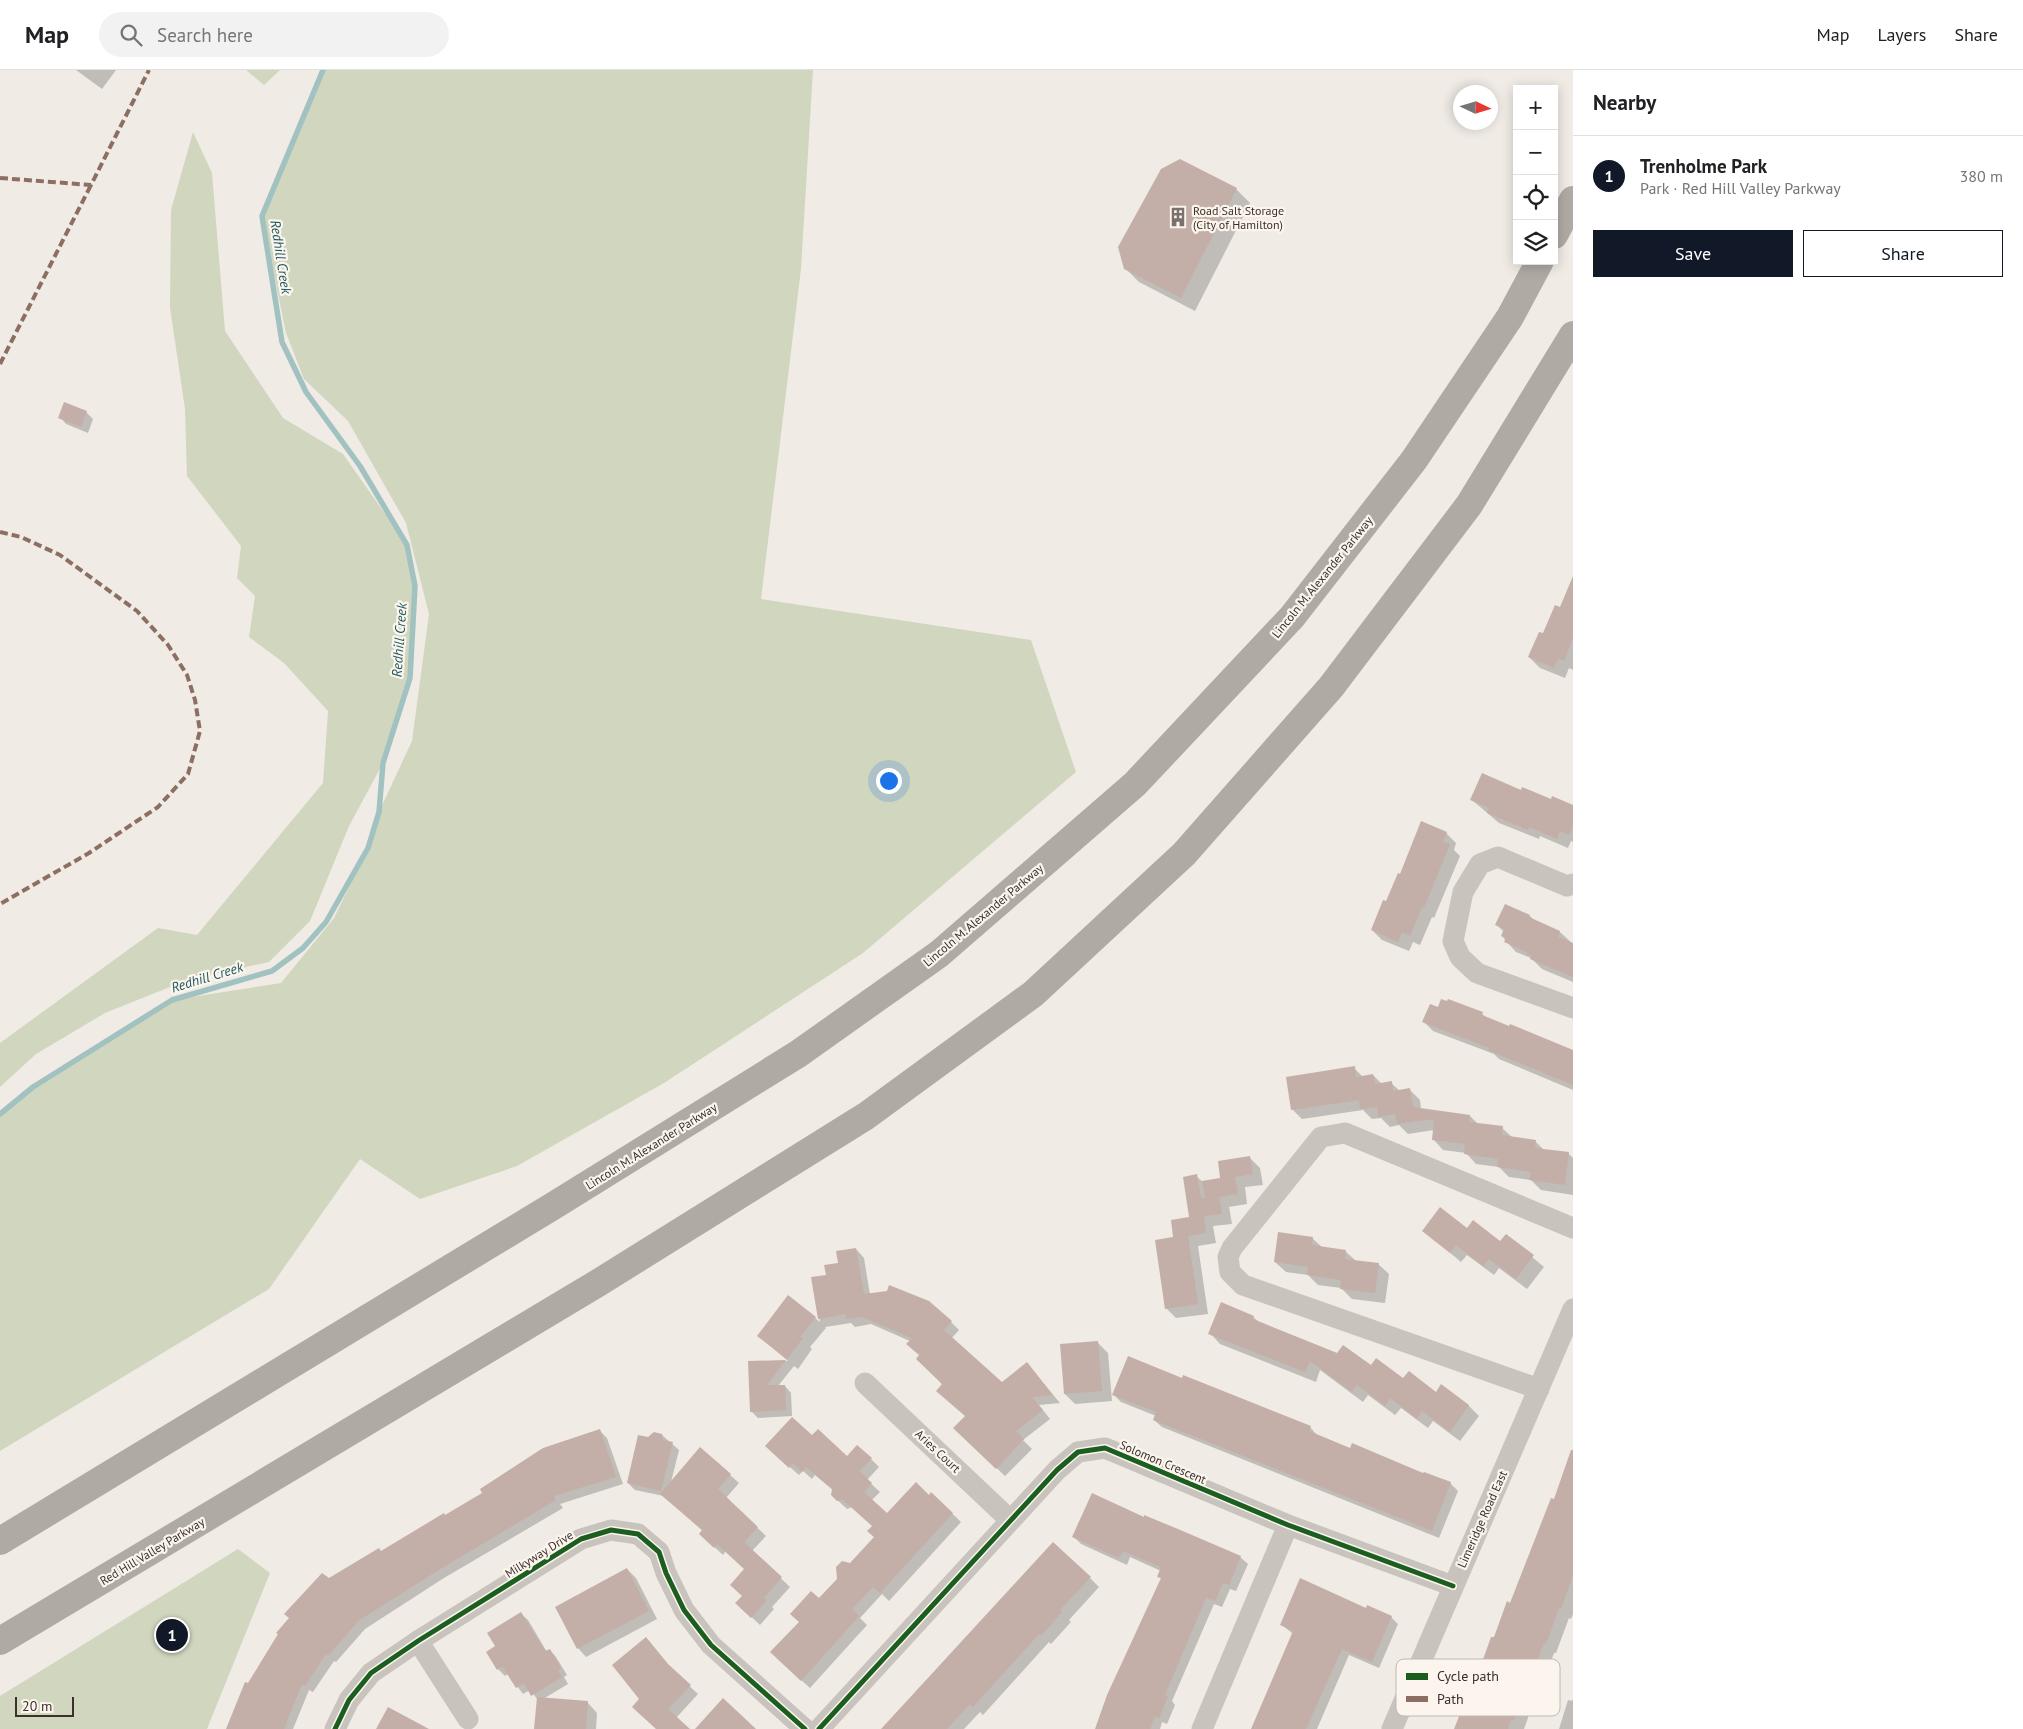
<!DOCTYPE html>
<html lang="en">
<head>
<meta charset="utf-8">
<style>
  :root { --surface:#fff; --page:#f2f2f2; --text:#202124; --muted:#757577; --line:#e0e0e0; --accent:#111827 }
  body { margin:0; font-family:"PT Sans",sans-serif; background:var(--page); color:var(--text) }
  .controls { position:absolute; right:15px; top:15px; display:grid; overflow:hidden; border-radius:0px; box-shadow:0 2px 12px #0003 }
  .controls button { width:45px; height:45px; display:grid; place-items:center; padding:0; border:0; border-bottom:1px solid var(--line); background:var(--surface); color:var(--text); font:25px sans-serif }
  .compass { position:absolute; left:1453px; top:15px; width:45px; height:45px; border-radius:50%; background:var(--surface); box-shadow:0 2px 12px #0003; rotate:94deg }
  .scale { position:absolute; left:15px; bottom:12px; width:59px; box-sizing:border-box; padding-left:5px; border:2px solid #3b302b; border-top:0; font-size:14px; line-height:18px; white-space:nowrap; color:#3b302b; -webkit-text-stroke:4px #fbf5ee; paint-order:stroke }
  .you { position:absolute; left:888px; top:710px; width:18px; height:18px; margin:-12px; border:4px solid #fff; border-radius:50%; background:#1a73e8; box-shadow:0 0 0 8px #1a73e833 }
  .badge { display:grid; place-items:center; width:32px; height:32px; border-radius:50%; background:var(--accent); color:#fff; font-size:16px; font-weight:700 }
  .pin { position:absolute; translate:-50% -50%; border:2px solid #fff; box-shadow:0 1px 5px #0006 }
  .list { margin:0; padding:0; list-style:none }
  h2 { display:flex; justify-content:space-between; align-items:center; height:65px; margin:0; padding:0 20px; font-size:21px }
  h2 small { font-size:16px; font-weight:400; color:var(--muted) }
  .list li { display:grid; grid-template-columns:32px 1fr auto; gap:15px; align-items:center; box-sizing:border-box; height:80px; padding:0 20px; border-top:1px solid var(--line) }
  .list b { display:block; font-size:19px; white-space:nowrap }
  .list p { margin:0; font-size:16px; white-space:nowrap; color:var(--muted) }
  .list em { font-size:16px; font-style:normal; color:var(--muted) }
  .actions { display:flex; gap:10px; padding:15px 20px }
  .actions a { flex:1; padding:11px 0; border:1px solid var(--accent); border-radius:0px; text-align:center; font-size:18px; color:var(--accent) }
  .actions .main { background:var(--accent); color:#fff }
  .icon { flex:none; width:28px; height:28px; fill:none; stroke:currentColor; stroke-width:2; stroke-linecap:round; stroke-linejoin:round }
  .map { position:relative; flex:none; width:1573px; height:1659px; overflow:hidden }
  header { display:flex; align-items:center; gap:30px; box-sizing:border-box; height:70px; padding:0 25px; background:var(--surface); border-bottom:1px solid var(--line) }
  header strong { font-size:24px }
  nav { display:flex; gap:28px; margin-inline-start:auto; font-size:18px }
  .search { width:350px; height:45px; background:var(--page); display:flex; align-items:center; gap:12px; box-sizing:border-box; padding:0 18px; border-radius:28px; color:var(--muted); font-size:19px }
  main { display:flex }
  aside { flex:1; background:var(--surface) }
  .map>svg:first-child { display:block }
  .green { fill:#d1d6bf }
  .shadow { fill:#0003 }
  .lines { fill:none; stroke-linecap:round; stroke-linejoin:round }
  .stream { stroke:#a1c2c1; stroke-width:5.5 }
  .building { fill:#c3afa7 }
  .minor { stroke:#c9c3be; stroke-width:21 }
  .highway { stroke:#afaaa4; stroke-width:28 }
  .quiet { stroke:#8d6e63; stroke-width:4; stroke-dasharray:8 4; stroke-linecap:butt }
  .cycleway-casing { stroke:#fbf5ee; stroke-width:8 }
  .cycleway { stroke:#1b5e20; stroke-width:5 }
  .labels { text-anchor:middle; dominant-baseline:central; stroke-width:4.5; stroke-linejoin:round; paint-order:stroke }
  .poi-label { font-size:12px; fill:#3b302b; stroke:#fbf5ee; text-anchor:start }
  .street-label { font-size:12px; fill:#3b302b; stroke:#fbf5ee }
  .water-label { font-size:14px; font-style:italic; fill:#1f5a5e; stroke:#fbf5ee }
  .key { fill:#fbf5ee; stroke:#c1bab4; stroke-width:1 }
  .key-label { font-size:14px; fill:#3b302b }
</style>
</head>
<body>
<header>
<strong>Map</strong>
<div class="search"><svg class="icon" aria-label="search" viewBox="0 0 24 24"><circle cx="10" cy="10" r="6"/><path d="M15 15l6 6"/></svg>Search here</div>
<nav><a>Map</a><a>Layers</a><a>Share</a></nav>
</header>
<main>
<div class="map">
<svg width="1573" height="1659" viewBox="0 0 1573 1659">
  <rect width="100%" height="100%" fill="#f0ebe5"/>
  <g class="green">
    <polygon points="246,0 280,0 264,15"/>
    <polygon points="323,0 813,0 801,199 761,529 1031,570 1076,702 863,883 664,1013 517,1096 420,1129 360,1089 269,1219 0,1381 0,1044 33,1017 172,930 281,913 334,848 368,778 379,742 412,671 429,544 406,453 348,351 304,309 286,263 262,146"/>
    <polygon points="193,62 212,103 225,261 283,348 343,384 407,475 415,516 410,608 383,693 349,756 310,851 269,892 190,909 105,943 36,984 0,1017 0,973 158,858 197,865 323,713 328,641 284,593 249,567 255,526 237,508 241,476 187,406 185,339 170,238 171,140"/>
    <polygon points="238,1479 270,1503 207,1659 0,1659 0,1626"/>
  </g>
  <g class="shadow">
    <polygon points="76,0 116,0 102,19"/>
    <polygon points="1236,119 1250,133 1195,241 1139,212 1125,198"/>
    <polygon points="86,342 93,349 88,363 66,354 60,347"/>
    <polygon points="1573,511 1573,600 1569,598 1565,608 1540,598 1529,587 1560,539"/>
    <polygon points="1522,722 1573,736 1573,772 1571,771 1568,778 1540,766 1539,769 1499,753 1472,730"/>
    <polygon points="1446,763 1456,773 1454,780 1460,786 1434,848 1432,847 1420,875 1413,872 1409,881 1382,870 1372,860 1387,833"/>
    <polygon points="1530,846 1535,851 1560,862 1573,874 1573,912 1542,899 1531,888 1516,882 1506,871 1502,866 1504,862 1497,855"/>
    <polygon points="1439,938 1482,944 1487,948 1573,981 1573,1020 1499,989 1494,984 1433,961 1424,952"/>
    <polygon points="1354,998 1363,1007 1373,1005 1382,1014 1391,1013 1400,1021 1410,1020 1420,1030 1421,1039 1470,1046 1478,1054 1502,1058 1513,1068 1535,1071 1544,1080 1569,1084 1573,1088 1573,1125 1541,1120 1531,1110 1509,1107 1499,1097 1476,1094 1466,1083 1443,1080 1433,1069 1434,1060 1408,1064 1399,1055 1390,1057 1381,1048 1372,1049 1363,1040 1302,1049 1292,1039"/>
    <polygon points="1250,1088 1260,1098 1263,1115 1245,1117 1247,1134 1229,1137 1232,1154 1213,1156 1216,1173 1198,1176 1208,1244 1176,1248 1166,1238 1175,1168 1190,1149 1196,1106 1203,1112 1221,1109"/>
    <polygon points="1468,1159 1501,1173 1506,1165 1544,1197 1527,1219 1499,1198 1494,1205 1467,1185 1461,1192 1424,1161"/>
    <polygon points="1312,1168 1323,1178 1345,1181 1356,1191 1378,1194 1389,1204 1385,1233 1352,1229 1341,1218 1318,1215 1308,1205 1286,1202 1275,1192"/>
    <polygon points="856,1179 864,1188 870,1225 951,1252 959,1260 951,1269 1002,1314 1027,1294 1060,1333 1039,1335 1050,1349 1023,1370 1032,1379 1005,1406 955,1358 966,1347 910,1271 871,1254 855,1257 851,1253 825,1257 826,1258 810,1277 812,1279 798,1299 794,1296 778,1316 785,1316 791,1323 792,1346 758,1348 751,1341 749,1292 788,1291 758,1266 815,1248 820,1252 812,1208 827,1206"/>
    <polygon points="1253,1247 1259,1252 1436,1323 1442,1316 1469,1336 1479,1346 1460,1371 1433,1351 1428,1358 1401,1338 1395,1345 1368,1325 1363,1332 1320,1300 1316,1312 1220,1274 1210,1263"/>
    <polygon points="1097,1272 1108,1283 1112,1331 1075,1334 1065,1324"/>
    <polygon points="1114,1325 1310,1357 1317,1365 1351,1380 1450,1413 1458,1421 1439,1468 1162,1357 1154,1350 1156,1346 1121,1332"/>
    <polygon points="600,1361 607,1368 623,1414 560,1434 563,1438 444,1508 365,1559 336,1592 334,1591 313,1622 309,1620 293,1659 227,1659 248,1615 328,1510 382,1482"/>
    <polygon points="662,1365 679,1380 671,1412 701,1379 739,1413 726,1428 766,1466 752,1481 790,1517 772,1537 774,1539 760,1555 745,1541 743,1526 745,1499 726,1481 723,1485 709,1472 703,1461 664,1426 635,1420 628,1413 649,1368"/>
    <polygon points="812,1367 847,1387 871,1389 879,1397 867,1410 880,1422 872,1430 887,1444 932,1424 961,1452 889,1531 882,1524 860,1548 867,1555 810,1618 780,1591 819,1530 875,1468 873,1456 852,1437 847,1439 832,1425 833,1420 815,1405 812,1409 803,1401 799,1405 775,1384"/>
    <polygon points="1573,1388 1573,1544 1571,1549 1569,1548 1556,1583 1554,1583 1541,1618 1539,1617 1524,1659 1456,1659"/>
    <polygon points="1144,1448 1240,1487 1248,1494 1236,1521 1230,1519 1222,1537 1214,1534 1172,1631 1175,1635 1167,1654 1162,1652 1160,1659 1096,1659 1162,1509 1159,1506 1161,1501 1130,1487 1127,1495 1081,1474 1073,1466"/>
    <polygon points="627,1499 636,1508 657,1549 586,1587 578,1578"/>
    <polygon points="1090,1508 1099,1517 1069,1550 1071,1552 1051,1574 1049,1572 983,1645 980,1642 964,1659 883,1659"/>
    <polygon points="521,1544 528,1550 547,1582 550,1580 556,1587 567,1605 564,1607 568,1614 543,1629 587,1632 597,1643 596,1659 535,1659 538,1630 530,1620 523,1624 508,1604 505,1606 498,1599 497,1576"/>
    <polygon points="1391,1547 1398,1554 1379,1598 1349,1585 1317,1659 1252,1659 1293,1564 1281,1554"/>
    <polygon points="646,1569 673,1601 698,1624 676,1648 688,1659 657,1659 641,1629"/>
    <polygon points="1573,1629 1573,1659 1559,1659 1568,1630 1572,1631"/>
  </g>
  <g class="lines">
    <polyline class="stream" points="0,1044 33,1017 172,930 272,901 303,878 326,852 368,778 379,742 383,693 410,608 415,516 407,475 360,396 306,322 282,272 262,146 323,0"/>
  </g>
  <g class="building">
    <polygon points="1180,89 1237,118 1181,228 1124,199 1118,177 1161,99"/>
    <polygon points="64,332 87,341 81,357 58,348"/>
    <polygon points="1573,506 1573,568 1564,591 1558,589 1554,598 1528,587 1539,562 1543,563 1555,535 1560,537"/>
    <polygon points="1482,703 1521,720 1522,717 1551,729 1552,726 1573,735 1573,756 1569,765 1560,761 1557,769 1529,757 1528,760 1487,743 1489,738 1470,730"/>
    <polygon points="1421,751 1447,762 1443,772 1450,774 1424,838 1422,837 1410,866 1402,862 1398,872 1371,860 1383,830 1386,831 1398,803 1400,804"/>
    <polygon points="1505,834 1530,845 1529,847 1560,861 1558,867 1573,873 1573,907 1530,889 1531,886 1526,884 1527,882 1504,872 1506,868 1501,866 1504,859 1495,855"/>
    <polygon points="1441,929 1447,931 1448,929 1483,942 1482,945 1509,956 1510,954 1573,980 1573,1015 1488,980 1489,978 1422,952 1430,934 1438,937"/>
    <polygon points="1355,996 1356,1007 1373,1004 1375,1014 1392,1011 1393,1021 1410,1018 1413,1037 1470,1045 1469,1052 1503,1056 1502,1065 1536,1070 1535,1078 1569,1082 1565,1115 1529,1110 1531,1102 1497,1097 1498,1089 1464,1084 1465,1074 1432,1070 1434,1049 1397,1054 1395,1044 1378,1047 1377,1037 1360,1039 1359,1030 1291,1040 1286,1007"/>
    <polygon points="1250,1086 1253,1104 1235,1107 1238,1124 1219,1127 1222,1144 1204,1146 1206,1163 1188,1166 1198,1234 1165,1239 1155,1170 1173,1167 1171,1150 1189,1147 1183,1107 1197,1104 1201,1128 1205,1128 1202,1111 1220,1108 1218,1091"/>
    <polygon points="1440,1137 1467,1158 1473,1150 1500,1171 1506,1164 1534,1185 1516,1209 1489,1189 1483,1196 1456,1175 1450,1183 1422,1161"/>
    <polygon points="1278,1162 1313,1167 1312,1175 1346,1180 1345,1189 1379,1193 1375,1223 1340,1219 1341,1210 1307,1205 1308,1197 1274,1192"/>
    <polygon points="856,1178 864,1224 887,1221 889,1215 929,1231 952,1251 944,1260 1002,1312 1027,1292 1053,1325 1032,1327 1043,1340 1016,1361 1024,1369 996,1399 953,1358 965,1346 936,1321 942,1314 916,1289 919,1285 906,1274 912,1268 862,1247 846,1249 845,1244 818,1249 811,1207 826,1205 824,1195 838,1193 836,1181"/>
    <polygon points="788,1225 816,1247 800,1267 803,1268 787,1289 757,1266"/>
    <polygon points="1221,1232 1254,1246 1253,1249 1337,1283 1343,1275 1371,1295 1376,1288 1403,1308 1409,1301 1436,1322 1441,1314 1469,1335 1450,1362 1422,1341 1417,1349 1390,1328 1385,1336 1357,1315 1352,1322 1310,1291 1305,1302 1208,1264"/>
    <polygon points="1098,1271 1102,1321 1064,1324 1060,1274"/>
    <polygon points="1128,1286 1182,1308 1183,1305 1311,1356 1309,1361 1350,1378 1352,1373 1423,1403 1424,1402 1451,1412 1432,1461 1153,1350 1156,1342 1112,1325"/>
    <polygon points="786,1290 767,1315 785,1315 786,1340 750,1342 748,1291"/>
    <polygon points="792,1347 812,1365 818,1359 847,1386 857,1375 872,1388 859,1401 872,1413 864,1422 887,1443 916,1412 929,1425 931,1422 953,1443 880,1523 873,1517 852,1539 859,1546 801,1611 770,1582 799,1552 790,1544 811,1521 819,1528 837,1509 836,1497 842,1491 850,1493 874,1467 867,1461 872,1456 843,1430 837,1431 831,1425 832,1419 806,1397 802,1402 793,1393 789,1398 765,1376"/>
    <polygon points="600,1359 616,1407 554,1426 556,1430 437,1501 358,1551 328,1586 326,1584 305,1616 302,1614 284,1659 226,1659 245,1612 248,1613 278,1564 276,1563 289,1548 284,1544 322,1503 329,1508 379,1478 381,1481 444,1443 445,1445 482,1423 480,1419 543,1378"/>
    <polygon points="654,1362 662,1364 663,1370 673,1372 661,1421 627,1413 638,1365 648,1367"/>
    <polygon points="700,1377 731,1404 718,1419 758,1457 744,1472 782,1507 764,1528 767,1530 751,1548 735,1533 742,1526 730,1515 744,1499 717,1474 714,1478 699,1464 702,1460 660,1424"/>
    <polygon points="1571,1380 1573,1380 1573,1506 1561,1539 1559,1538 1546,1574 1544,1573 1514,1651 1511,1650 1508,1659 1454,1659 1477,1601 1479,1601 1491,1567 1494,1567 1507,1531 1510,1533 1551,1428 1554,1429"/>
    <polygon points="1092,1423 1144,1447 1144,1445 1178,1459 1241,1486 1229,1515 1223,1513 1215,1531 1206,1528 1165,1625 1168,1626 1159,1648 1155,1646 1150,1659 1095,1659 1107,1625 1161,1508 1157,1507 1161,1497 1123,1481 1119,1488 1072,1467"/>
    <polygon points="1053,1472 1091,1507 1060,1540 1062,1542 1041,1566 1039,1564 973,1637 970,1634 947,1659 881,1659"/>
    <polygon points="627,1498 649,1541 577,1579 555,1537"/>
    <polygon points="1300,1508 1366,1538 1367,1535 1392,1546 1372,1592 1342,1579 1306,1659 1251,1659 1293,1561 1280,1555"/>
    <polygon points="521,1542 545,1581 550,1579 561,1598 558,1600 562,1607 531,1626 524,1613 516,1618 502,1596 497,1600 486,1582 495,1576 487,1563"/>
    <polygon points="646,1567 668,1594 691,1615 668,1639 690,1659 656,1659 632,1637 639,1629 612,1595"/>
    <polygon points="537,1627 588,1631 586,1659 534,1659"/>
    <polygon points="723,1628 756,1659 695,1659"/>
    <polygon points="388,1637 429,1659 376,1659"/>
  </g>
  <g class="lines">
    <g class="minor">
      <polyline points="1573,814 1567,816 1498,787 1480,794 1463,822 1453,871 1460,887 1477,903 1573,938"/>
      <polyline points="865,1313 1010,1450"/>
      <polyline points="1539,1319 1243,1215 1230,1202 1228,1187 1232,1178 1321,1067 1345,1063 1573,1158"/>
      <polyline points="418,1571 468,1649"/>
      <polyline points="335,1659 349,1630 371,1603 418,1571 581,1469 611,1460 638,1464 659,1482 666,1503 684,1540 711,1575 805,1659"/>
      <polyline points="819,1659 1057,1400 1078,1382 1105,1378 1288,1455 1453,1516"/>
      <polyline points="1202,1659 1288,1455"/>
      <polyline points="1392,1659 1573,1239"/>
    </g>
    <g class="highway">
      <polyline points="1554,165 1573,130"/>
      <polyline points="0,1471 558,1133 798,984 939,884 1135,714 1292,547 1414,390 1510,247 1540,191"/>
      <polyline points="0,1571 598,1213 866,1046 1033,924 1184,784 1331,617 1469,435 1573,265"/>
    </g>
    <g class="quiet">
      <polyline points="0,108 91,115 149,0"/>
      <polyline points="0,294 91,115"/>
      <polyline points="0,462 21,467 60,485 137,541 168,575 187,605 195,630 200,661 188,704 158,737 89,783 0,834"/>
    </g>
    <defs>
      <g id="cycleway">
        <polyline points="335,1659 349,1630 371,1603 418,1571 581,1469 611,1460 638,1464 659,1482 666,1503 684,1540 711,1575 805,1659"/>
        <polyline points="819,1659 1057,1400 1078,1382 1105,1378 1288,1455 1453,1516"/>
      </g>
    </defs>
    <use href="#cycleway" class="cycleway-casing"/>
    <use href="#cycleway" class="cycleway"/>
  </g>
  <defs>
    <symbol id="building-bare" viewBox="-9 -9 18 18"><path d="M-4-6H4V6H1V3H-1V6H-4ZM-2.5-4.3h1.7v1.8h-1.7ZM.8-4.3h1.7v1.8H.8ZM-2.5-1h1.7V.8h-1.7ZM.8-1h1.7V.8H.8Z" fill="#7a716c" stroke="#fbf5ee" stroke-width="2.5" paint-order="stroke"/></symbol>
  </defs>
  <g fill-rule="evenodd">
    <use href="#building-bare" x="1164" y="133" width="28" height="28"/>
  </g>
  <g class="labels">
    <g class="poi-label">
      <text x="1193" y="140">Road Salt Storage<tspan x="1193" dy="14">(City of Hamilton)</tspan></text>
    </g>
    <g class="street-label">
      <text transform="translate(1322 507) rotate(-51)">Lincoln M. Alexander Parkway</text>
      <text transform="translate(983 845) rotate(-40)">Lincoln M. Alexander Parkway</text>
      <text transform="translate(651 1076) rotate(-32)">Lincoln M. Alexander Parkway</text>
      <text transform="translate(938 1381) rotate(43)">Aries Court</text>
      <text transform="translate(1163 1392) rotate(23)">Solomon Crescent</text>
      <text transform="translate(1482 1449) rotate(-66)">Limeridge Road East</text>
      <text transform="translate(152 1481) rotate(-31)">Red Hill Valley Parkway</text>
      <text transform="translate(539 1484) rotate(-32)">Milkyway Drive</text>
    </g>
    <g class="water-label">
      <text transform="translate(281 187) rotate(81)">Redhill Creek</text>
      <text transform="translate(399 570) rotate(-86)">Redhill Creek</text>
      <text transform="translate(207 907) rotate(-17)">Redhill Creek</text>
    </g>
  </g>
  <rect x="1396" y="1589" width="164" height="57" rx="8" class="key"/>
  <rect x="1406" y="1603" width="22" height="7" fill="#1b5e20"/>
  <rect x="1406" y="1626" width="22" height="6" fill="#8d6e63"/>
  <g class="key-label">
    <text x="1437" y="1611">Cycle path</text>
    <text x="1437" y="1634">Path</text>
  </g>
</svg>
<div class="controls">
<button>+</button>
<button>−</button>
<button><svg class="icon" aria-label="locate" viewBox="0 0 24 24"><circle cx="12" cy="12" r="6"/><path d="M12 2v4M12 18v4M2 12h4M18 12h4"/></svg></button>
<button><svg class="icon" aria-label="layers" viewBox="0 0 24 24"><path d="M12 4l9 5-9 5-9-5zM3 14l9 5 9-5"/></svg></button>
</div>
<svg class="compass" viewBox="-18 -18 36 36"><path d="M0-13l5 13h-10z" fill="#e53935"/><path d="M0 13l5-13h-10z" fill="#757577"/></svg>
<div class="scale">20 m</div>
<div class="you"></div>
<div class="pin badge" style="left:172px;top:1565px">1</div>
</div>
<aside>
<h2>Nearby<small></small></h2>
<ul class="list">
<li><span class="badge">1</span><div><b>Trenholme Park</b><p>Park · Red Hill Valley Parkway</p></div><em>380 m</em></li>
</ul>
<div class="actions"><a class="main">Save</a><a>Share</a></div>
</aside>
</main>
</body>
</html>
